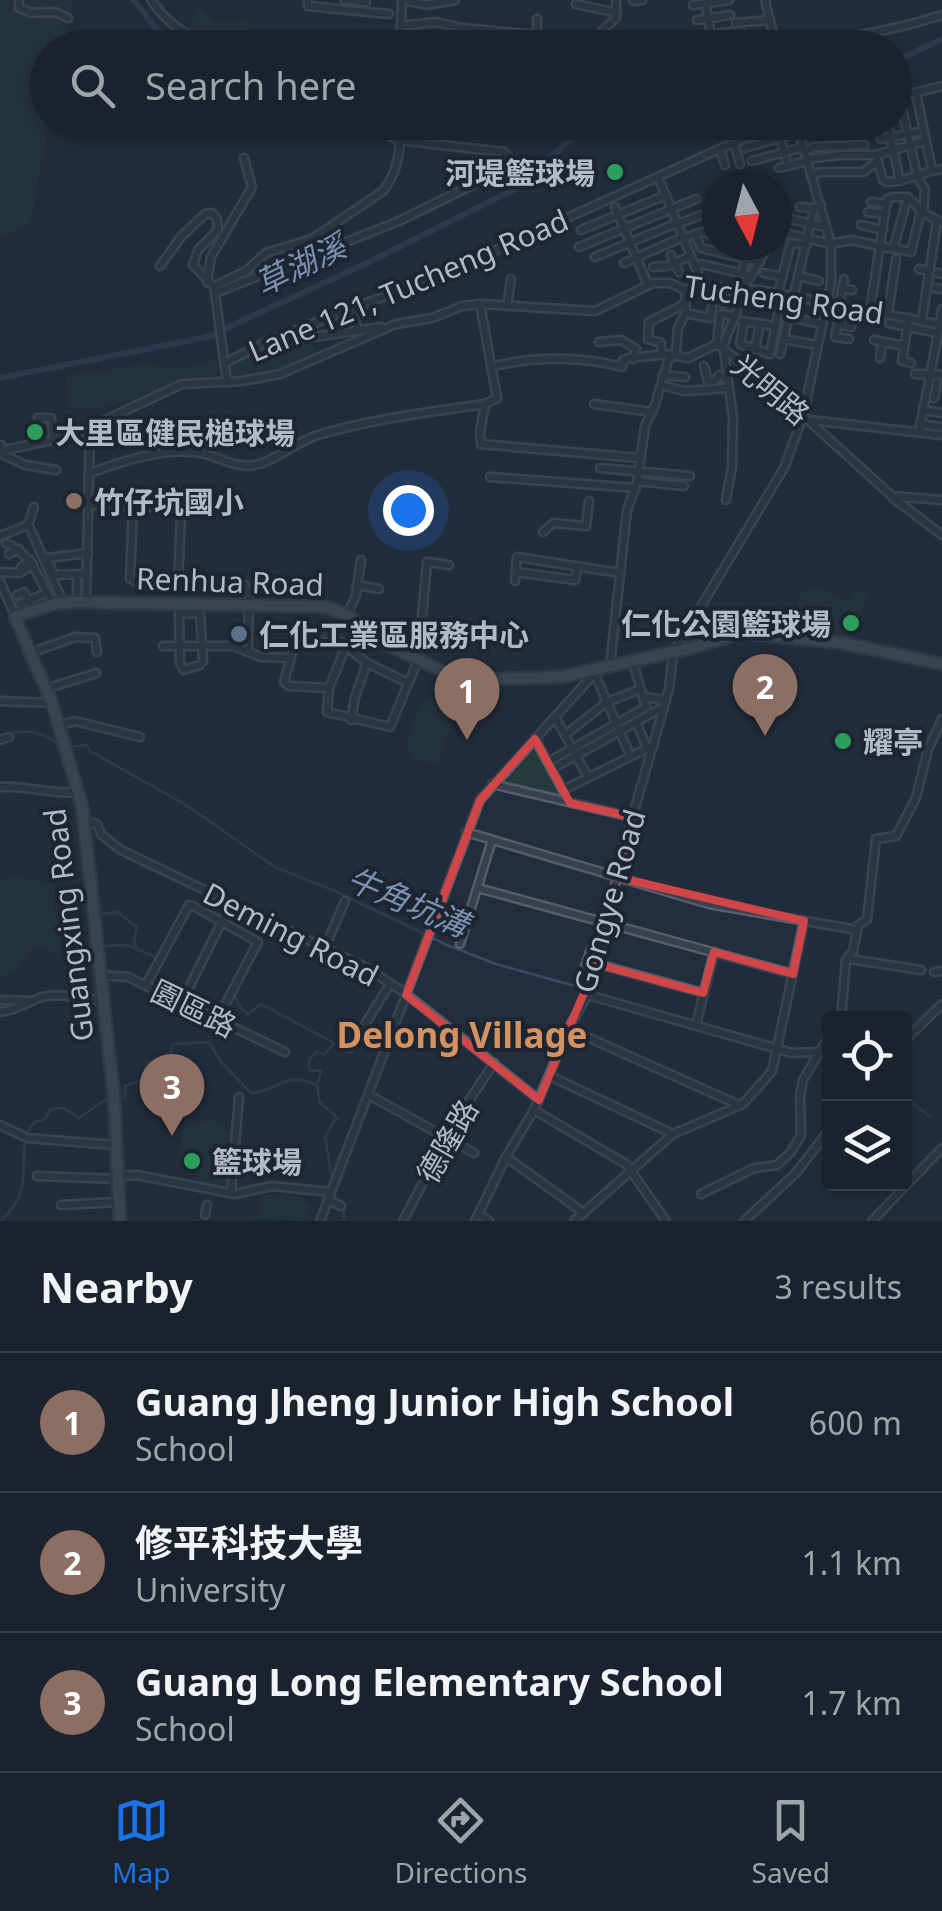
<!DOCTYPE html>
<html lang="en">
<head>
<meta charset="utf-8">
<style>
  :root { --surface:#1a222d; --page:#232a35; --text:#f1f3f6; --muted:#9fa4aa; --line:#383f49; --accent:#1a73e8 }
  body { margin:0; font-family:"Noto Sans","Noto Sans TC",sans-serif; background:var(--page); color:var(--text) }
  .controls { position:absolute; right:30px; bottom:30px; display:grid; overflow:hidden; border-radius:10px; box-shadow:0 5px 15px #0003 }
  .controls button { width:90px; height:90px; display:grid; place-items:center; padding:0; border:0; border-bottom:2px solid var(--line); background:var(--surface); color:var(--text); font:50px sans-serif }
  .compass { position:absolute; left:702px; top:170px; width:90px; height:90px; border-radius:50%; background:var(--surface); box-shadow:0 5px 15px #0003; rotate:173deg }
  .you { position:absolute; left:408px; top:510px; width:35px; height:35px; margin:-25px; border:8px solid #fff; border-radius:50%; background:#1a73e8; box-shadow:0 0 0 15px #1a73e833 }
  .badge { display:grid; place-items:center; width:65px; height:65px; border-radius:50%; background:var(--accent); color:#fff; font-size:32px; font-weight:700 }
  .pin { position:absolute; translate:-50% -82px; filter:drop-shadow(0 2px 5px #0008) }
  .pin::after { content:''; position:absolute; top:52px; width:35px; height:30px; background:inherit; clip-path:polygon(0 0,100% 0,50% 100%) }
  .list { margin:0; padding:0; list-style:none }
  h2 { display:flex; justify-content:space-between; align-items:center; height:130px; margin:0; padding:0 40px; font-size:42px }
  h2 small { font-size:32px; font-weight:400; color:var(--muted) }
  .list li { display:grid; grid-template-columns:65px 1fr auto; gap:30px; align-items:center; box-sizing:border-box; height:140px; padding:0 40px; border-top:2px solid var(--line) }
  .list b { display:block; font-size:38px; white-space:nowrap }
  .list p { margin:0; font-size:32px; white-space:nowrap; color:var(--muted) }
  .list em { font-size:32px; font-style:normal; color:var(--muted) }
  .icon { flex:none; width:55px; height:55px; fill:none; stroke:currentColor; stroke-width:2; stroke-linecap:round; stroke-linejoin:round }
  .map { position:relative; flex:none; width:942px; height:1221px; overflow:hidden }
  .search { position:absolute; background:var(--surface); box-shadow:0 5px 15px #0003; left:30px; right:30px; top:30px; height:110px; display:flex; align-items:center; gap:25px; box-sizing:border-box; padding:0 35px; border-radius:55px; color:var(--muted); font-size:38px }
  .sheet { height:550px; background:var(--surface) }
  nav { display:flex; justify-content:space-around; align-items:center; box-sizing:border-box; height:140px; border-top:2px solid var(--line); background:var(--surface); font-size:28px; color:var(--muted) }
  nav a { display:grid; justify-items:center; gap:5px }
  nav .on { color:var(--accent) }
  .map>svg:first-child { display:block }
  .green { fill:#253a3d }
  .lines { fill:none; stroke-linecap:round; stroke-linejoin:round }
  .stream { stroke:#384b65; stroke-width:2.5 }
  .river { stroke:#384b65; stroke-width:6 }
  .minor-casing { stroke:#555d6a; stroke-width:11 }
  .major-casing { stroke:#404955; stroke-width:15 }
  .minor { stroke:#37404c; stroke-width:6 }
  .major { stroke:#545f6c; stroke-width:10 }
  .marked { fill:none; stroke:#cf4548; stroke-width:8; stroke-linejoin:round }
  .leisure-dot { fill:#2e9e5b; stroke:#1c2531; stroke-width:4 }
  .education-dot { fill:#8d6e63; stroke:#1c2531; stroke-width:4 }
  .service-dot { fill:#5c6f8a; stroke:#1c2531; stroke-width:4 }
  .labels { text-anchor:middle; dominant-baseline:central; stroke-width:8; stroke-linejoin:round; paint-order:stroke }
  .poi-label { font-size:30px; font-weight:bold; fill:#b2bac8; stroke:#1c2531; text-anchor:start }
  .street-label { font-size:30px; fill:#b2bac8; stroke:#1c2531 }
  .water-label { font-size:32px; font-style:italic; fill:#7a91b0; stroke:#1c2531 }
  .quarter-label { font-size:35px; font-weight:bold; fill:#d49260; stroke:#1c2531 }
</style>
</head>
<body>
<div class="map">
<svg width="942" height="1221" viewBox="0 0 942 1221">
  <rect width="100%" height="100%" fill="#232e3c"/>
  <g class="green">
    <polygon points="0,0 72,0 63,47 48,48 49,123 30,223 0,240"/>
    <polygon points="197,8 215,22 251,21 240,47 205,44 186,38"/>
    <path d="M 311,340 L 317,357 L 274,374 L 230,379 L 227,365 C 254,349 280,345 311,340 Z"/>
    <polygon points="221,358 222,369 208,380 186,381 123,403 102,407 68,407 66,376 143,365 168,368 193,367"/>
    <polygon points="818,587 850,602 856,591 868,594 853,641 834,638 835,630 829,628 822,638 787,634 800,594"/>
    <polygon points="432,695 445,697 453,709 458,707 438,763 415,759 406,744 420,703"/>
    <polygon points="534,744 561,790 558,797 500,784 499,781"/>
    <path d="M 16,876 L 55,885 L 54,915 L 60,920 L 60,952 L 47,953 L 40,947 L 29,950 C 24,963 16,978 0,977 L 0,883 Z"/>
    <polygon points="185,1116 187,1122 202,1123 208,1117 231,1131 229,1189 198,1184 200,1168 182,1166 179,1159"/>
    <polygon points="266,1194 301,1197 310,1206 309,1215 304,1221 253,1218 253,1215 260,1216 257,1203"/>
  </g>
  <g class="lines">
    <g class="stream">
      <path d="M 0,736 C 23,729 39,729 59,745"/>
      <polyline points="71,747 87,745 90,751 186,805 275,867 335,891 447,945 496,964 586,989"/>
      <polyline points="99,914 117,912 137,927 134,941 138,950"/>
      <polyline points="103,946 127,945 156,957"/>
      <polyline points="593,992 792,1049 817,1048"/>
      <polyline points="234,995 241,1008 248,1014 261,1004 334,1043 324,1055 317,1051 309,1060 309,1070 321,1071 318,1082"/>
      <polyline points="904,1097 931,1117"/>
      <path d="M 120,1100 L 125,1097 L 125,1086 L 141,1080 L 147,1062 L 170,1054 L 173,1044 L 209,1042 L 222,1063 L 251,1093 C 280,1091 284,1070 317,1085 L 320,1103 L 337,1117 L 325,1137 L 332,1177 L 331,1189"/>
      <polyline points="343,1207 344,1221"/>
      <path d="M 1,1221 C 32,1190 21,1174 25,1134 L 35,1122 L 45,1119 L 51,1109 L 64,1108 L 79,1118 L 105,1100 L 112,1100"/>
    </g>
    <g class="river">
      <polyline points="134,0 167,43 182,48"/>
      <polyline points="894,62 942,39"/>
      <polyline points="411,122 547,134 578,128"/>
      <polyline points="0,378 207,337 365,264 517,188 589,122"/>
    </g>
    <defs>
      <g id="minor">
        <polyline points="19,0 19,8 32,13 55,12 68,18"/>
        <path d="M 151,0 C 173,32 200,45 238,44"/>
        <polyline points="308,0 308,6 389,14"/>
        <polyline points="345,0 366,2"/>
        <polyline points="405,0 426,5 455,0"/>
        <polyline points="705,0 713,47"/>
        <polyline points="765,0 776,46"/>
        <polyline points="633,1 642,0"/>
        <polyline points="576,4 617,13"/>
        <polyline points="693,5 729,0"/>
        <polyline points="697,20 730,15"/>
        <polyline points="736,23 769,20"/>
        <path d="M 401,26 L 436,22 L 463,28 C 622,43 786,65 942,15"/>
        <polyline points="463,28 465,48"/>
        <polyline points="711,34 741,31"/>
        <polyline points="537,35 537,19"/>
        <polyline points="601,41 603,30 616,18 616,0"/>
        <polyline points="98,48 107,48"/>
        <polyline points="400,48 402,0"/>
        <polyline points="916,93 932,170"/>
        <polyline points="899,97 918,178 925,189 923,213"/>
        <polyline points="894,98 942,86"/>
        <polyline points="859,122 860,131"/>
        <polyline points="877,122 881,139 923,131"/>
        <polyline points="887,122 900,181"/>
        <polyline points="776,124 788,166"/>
        <polyline points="734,143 740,164"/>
        <polyline points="744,148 816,128 851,129"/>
        <polyline points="720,149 725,165"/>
        <polyline points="804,152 814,147 864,145"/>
        <path d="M 876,155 L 883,180 L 887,182 C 907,182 923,171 942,169"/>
        <polyline points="807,159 840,155 876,155 925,141"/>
        <polyline points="752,161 803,147"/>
        <polyline points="779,168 807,161"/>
        <polyline points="811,176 820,172 863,172 878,161"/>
        <polyline points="658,177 703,285 703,297"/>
        <polyline points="893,197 908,197 923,213 942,222"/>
        <polyline points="871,202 887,204"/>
        <polyline points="615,207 648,285"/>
        <polyline points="800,207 814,208"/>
        <polyline points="868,212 885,214"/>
        <polyline points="785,218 826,227"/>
        <polyline points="678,224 701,215 717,219"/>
        <polyline points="861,225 883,230"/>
        <polyline points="777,226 780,219"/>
        <polyline points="581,230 666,195"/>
        <polyline points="777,231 831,244 851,240 893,249 908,197"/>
        <polyline points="695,234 701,248 760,262"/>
        <polyline points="684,238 702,232 717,235"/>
        <polyline points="579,247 696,199"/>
        <polyline points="898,249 911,252 921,211"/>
        <polyline points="671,255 679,272"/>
        <polyline points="595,257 677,223"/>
        <polyline points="624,263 683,237"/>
        <polyline points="160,266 181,237 205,214 212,213 217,219 218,230 198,250 193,265 215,288"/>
        <polyline points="653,267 667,266 691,256"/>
        <polyline points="695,267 702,264 751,276"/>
        <polyline points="919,269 929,271"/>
        <polyline points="764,273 782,277"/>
        <polyline points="937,273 942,274"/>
        <polyline points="742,274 748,245"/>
        <polyline points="798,276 819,281"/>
        <polyline points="207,282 211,257 252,187 244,158"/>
        <polyline points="842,288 852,290"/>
        <polyline points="935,288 942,289"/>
        <polyline points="742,290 769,245"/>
        <path d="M 215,291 L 217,285 L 246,271 L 266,253 L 312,239 L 383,191 C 399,171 401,147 400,122"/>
        <polyline points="215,293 397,222 509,167 509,158 504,152 397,140 363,122"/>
        <polyline points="215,293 227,382"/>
        <polyline points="778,293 791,243 807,245"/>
        <polyline points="480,304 497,398 485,404 480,432 481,444 639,458"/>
        <polyline points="723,304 728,289"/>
        <polyline points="839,305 844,279"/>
        <polyline points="507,306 511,279"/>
        <polyline points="842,306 835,337 849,339"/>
        <polyline points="353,310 358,332"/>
        <polyline points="870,311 887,199 893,197"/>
        <polyline points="685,313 710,318 712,307"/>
        <polyline points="888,314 896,259"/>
        <polyline points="789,317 822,324"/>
        <polyline points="909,318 902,361 911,363"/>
        <polyline points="922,320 937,221"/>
        <polyline points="741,321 776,326"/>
        <polyline points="744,322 740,344 770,354 782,294"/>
        <polyline points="889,323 938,333"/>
        <polyline points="838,324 851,327"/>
        <polyline points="940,324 942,309"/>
        <polyline points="784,339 817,345"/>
        <polyline points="874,340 904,346"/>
        <polyline points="282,342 381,327"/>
        <polyline points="599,342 621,340 636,349 633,359"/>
        <polyline points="717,344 720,314 736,316"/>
        <polyline points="723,346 744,292"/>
        <polyline points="755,348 760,325"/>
        <polyline points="724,351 733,418 732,467 726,500"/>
        <polyline points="780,354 814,208 821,205"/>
        <polyline points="662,355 661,343 648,339 649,322 685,304"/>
        <polyline points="880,358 882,342"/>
        <polyline points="225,363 268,341 448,272 779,122"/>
        <polyline points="704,366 708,382 716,380 719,375 726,379"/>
        <path d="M 491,367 C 532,356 582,356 622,367 L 623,360 L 629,358 L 668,354 L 688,358 L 717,344 L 768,384 L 892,496 L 942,500"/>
        <polyline points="915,374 942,375"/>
        <polyline points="663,375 685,377"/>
        <polyline points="661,385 684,391 728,388"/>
        <polyline points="934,398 937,382"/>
        <polyline points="594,404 652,412"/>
        <polyline points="923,410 942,413"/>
        <polyline points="38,418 51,418 54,440"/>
        <polyline points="809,420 942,435"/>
        <polyline points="920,424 942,427"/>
        <polyline points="919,432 940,324"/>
        <path d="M 1,445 L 0,451 L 71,436 L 182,384 L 242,381 L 280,374 L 396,324 L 432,318 L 462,306 L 480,304 L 595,311 L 653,283 L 670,283 L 685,290 C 710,282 734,291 760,290 L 942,325"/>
        <polyline points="0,453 25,465 56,470"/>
        <polyline points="600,468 690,476"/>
        <path d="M 90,473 C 123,461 159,449 195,452 C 216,454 233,469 255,465 C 278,460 295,442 318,435 C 371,419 430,412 485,404"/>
        <polyline points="490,477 636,488"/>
        <polyline points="637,481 684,486"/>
        <polyline points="892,497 942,535"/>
        <polyline points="89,505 178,508 181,513 178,583"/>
        <polyline points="133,506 130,578 136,582 245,585 249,593 248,651"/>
        <polyline points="28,524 63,602"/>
        <polyline points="543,532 553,523 586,526 589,501"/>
        <polyline points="0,536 28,525 34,507"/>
        <path d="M 6,543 C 34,556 38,579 53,603"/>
        <polyline points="9,554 19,549"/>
        <polyline points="21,567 30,560"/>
        <polyline points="0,572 20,573 33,564"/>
        <polyline points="516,572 575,580 578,566"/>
        <polyline points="87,574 54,575 47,558 88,553"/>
        <polyline points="0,581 15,616"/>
        <polyline points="515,581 517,557 620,573"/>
        <polyline points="357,585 379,589"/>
        <polyline points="17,595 24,592 33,611"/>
        <polyline points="77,602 77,580"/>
        <polyline points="86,602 90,428"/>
        <polyline points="20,604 46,593"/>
        <polygon points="200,613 203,661 200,665 184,670 180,663 179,614"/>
        <polyline points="347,615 356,595 361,560"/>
        <polyline points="163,646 233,646 261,657 289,658"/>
        <polyline points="346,646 329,688 327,712 390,727 418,660 427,562 449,565"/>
        <polyline points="30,653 75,637 95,638 97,652"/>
        <polyline points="633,662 646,708"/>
        <polyline points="610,666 627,510 637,483 645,426 655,405 668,361 676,352 678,328 686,312 685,290"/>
        <polyline points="594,672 630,755"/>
        <polyline points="329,688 289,686 284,682 298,632 330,634 367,663 408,683"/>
        <polyline points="46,689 96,673"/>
        <polyline points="643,697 666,700"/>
        <polyline points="0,701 52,703"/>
        <polyline points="555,717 588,777"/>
        <polyline points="351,720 355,697 367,663"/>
        <polyline points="636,721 646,746"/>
        <polyline points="58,726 75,721 140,737"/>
        <polyline points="565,735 607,702 641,689"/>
        <polyline points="535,739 563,790"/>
        <polyline points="0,740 9,737"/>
        <polyline points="548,762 646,707"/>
        <polyline points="552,769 663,707"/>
        <polyline points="492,784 632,817"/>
        <path d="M 0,787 C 26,785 51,795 77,792"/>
        <polyline points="563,790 654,745"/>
        <polyline points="84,821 97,824 101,834 119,849 367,968 405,993 539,1100"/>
        <polyline points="466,832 709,904 857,930"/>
        <polyline points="478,888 793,974"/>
        <polyline points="460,944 492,840"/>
        <polyline points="325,947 345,901"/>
        <polyline points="850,959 921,970"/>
        <polyline points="597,964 703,993"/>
        <polyline points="934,972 942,971"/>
        <polyline points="101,975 128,977 285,1052"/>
        <polyline points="579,984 591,949"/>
        <polyline points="146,985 189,905 193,906 258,942 217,1020"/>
        <polyline points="588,995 792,1053 817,1052"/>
        <polyline points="0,1000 32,1001"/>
        <polyline points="182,1002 231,903"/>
        <path d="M 0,1012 C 23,1009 28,1000 46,996 C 63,993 86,999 104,1001"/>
        <polyline points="841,1018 846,960 853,951 858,925 867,920 876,839 896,836 916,798 928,750 942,719"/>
        <polyline points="696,1025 714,952"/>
        <polyline points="569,1029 739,1105"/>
        <polyline points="904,1041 942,1004"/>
        <polyline points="350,1048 390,984"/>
        <polyline points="550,1076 673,1134"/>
        <polyline points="369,1095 474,1153"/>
        <polyline points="534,1110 626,1164 666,1221"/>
        <polyline points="0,1125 23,1136"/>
        <polyline points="27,1138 115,1145"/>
        <polyline points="506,1157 584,1213"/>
        <polyline points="37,1176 119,1179"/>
        <polyline points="119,1176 137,1175 235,1194 272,1186 331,1192"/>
        <polyline points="231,1193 239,1097"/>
        <polyline points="701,1194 754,1168 777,1165 791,1152 801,1135 800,1096 803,1080 830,1034"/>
        <polyline points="329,1200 341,1206"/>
        <polyline points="61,1205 118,1202"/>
        <polyline points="479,1214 489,1221"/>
        <polyline points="205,1215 207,1205"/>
        <polyline points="320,1221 480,800 593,675 593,671"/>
        <polyline points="403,1221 454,1123 494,1063"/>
        <polyline points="475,1221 506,1157 534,1110 572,1022 589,993 626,839 669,689 673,653 784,468 803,416 831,283 831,244 796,122"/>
        <polyline points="574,1221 673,1134 743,1104 772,1071 804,921"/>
        <polyline points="744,1221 795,1174 830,1129"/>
        <polyline points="872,1221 942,1148"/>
      </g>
      <polyline id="major" points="120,1221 114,1097 82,806 52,703 15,617 53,604 74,602 327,607 347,615 388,645 450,675 470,680 561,677 687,649 741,633 842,643 942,664"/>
    </defs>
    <use href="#minor" class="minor-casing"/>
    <use href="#major" class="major-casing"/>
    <use href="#minor" class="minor"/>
    <use href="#major" class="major"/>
  </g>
  <path d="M0 0H942V1221H0ZM 535,739 L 570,803 L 632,817 L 616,877 L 804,921 L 793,974 L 714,952 L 703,993 L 596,964 L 539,1100 L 406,995 L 480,800 Z" fill="#232e3c" fill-opacity=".55" fill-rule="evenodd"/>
  <path class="marked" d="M 535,739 L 570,803 L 632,817 L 616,877 L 804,921 L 793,974 L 714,952 L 703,993 L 596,964 L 539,1100 L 406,995 L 480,800 Z"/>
  <g class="leisure-dot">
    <circle cx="615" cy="172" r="10"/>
    <circle cx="35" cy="432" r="10"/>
    <circle cx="851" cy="623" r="10"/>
    <circle cx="843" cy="741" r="10"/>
    <circle cx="192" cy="1161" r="10"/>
  </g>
  <circle class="education-dot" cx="74" cy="501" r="10"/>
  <circle class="service-dot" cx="239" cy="634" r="10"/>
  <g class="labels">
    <g class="poi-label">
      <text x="595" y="172" text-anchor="end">河堤籃球場</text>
      <text x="55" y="432">大里區健民槌球場</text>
      <text x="94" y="501">竹仔坑國小</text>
      <text x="831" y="623" text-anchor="end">仁化公園籃球場</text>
      <text x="259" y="634">仁化工業區服務中心</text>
      <text x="863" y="741">耀亭</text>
      <text x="212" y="1161">籃球場</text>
    </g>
    <g class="street-label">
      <text transform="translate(408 285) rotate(-23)">Lane 121, Tucheng Road</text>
      <text transform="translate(784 299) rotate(8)">Tucheng Road</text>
      <text transform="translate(771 389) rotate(40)">光明路</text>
      <text transform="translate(230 581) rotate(2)">Renhua Road</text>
      <text transform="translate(609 901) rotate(-74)">Gongye Road</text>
      <text transform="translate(68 925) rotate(-97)">Guangxing Road</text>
      <text transform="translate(291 934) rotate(27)">Deming Road</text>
      <text transform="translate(194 1008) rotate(26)">園區路</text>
      <text transform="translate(447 1141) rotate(-60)">德隆路</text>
    </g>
    <g class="water-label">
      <text transform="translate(300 264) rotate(-26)">草湖溪</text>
      <text transform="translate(408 901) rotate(23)">牛角坑溝</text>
    </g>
    <g class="quarter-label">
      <text x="462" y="1034">Delong Village</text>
    </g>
  </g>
</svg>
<div class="controls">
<button><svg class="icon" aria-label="locate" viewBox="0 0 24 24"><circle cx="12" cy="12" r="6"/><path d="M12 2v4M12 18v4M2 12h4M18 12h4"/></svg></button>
<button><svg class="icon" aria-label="layers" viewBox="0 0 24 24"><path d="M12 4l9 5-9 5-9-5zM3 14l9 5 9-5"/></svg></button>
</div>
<svg class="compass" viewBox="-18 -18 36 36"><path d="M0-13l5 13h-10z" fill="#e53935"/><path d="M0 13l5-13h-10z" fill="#9fa4aa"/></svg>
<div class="you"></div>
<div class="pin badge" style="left:467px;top:740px;background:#8d6e63">1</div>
<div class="pin badge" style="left:765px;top:736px;background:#8d6e63">2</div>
<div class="pin badge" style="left:172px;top:1136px;background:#8d6e63">3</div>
<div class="search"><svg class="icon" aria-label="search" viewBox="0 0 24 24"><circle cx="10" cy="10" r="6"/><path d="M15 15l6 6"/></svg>Search here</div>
</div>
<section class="sheet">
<h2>Nearby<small>3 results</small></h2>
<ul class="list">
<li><span class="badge" style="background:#8d6e63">1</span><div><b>Guang Jheng Junior High School</b><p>School</p></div><em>600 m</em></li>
<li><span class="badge" style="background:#8d6e63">2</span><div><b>修平科技大學</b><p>University</p></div><em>1.1 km</em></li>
<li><span class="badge" style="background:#8d6e63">3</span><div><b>Guang Long Elementary School</b><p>School</p></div><em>1.7 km</em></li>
</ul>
</section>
<nav>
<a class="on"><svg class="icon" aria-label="map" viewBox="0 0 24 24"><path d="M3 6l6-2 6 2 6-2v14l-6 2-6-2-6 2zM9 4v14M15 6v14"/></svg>Map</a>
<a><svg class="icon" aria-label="directions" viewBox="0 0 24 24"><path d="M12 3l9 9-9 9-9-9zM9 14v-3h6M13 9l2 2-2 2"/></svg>Directions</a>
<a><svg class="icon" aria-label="saved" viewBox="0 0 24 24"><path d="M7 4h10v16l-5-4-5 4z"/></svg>Saved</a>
</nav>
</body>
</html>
